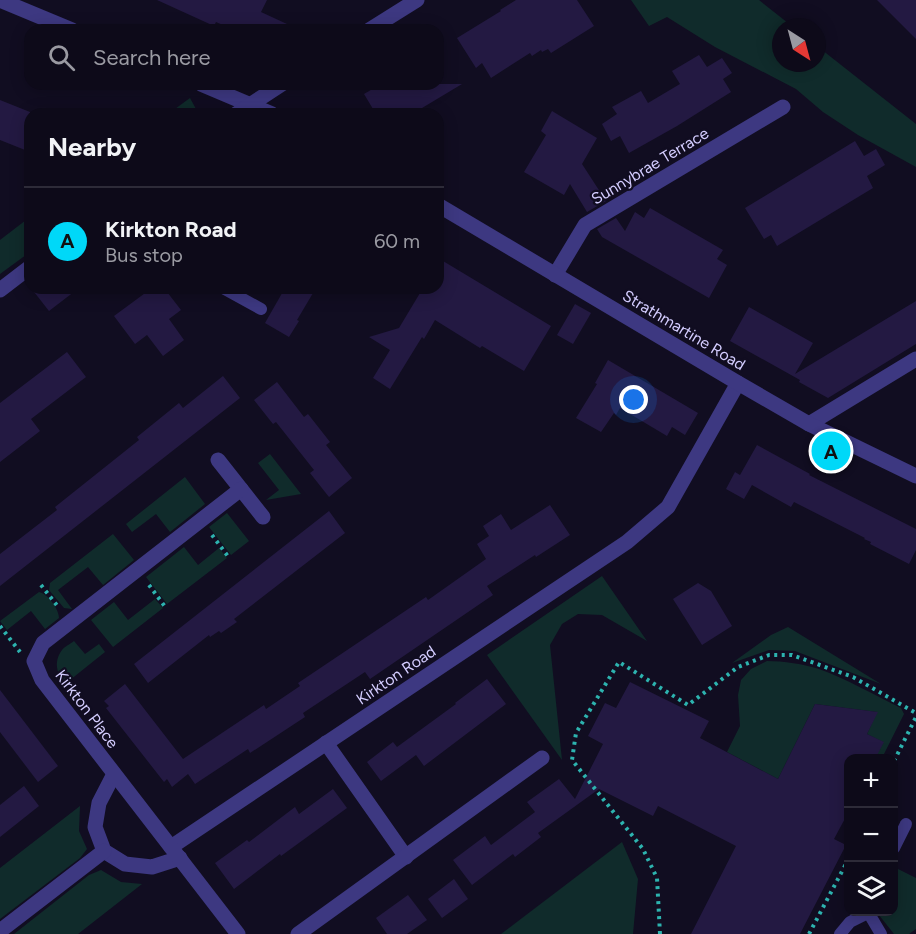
<!DOCTYPE html>
<html lang="en">
<head>
<meta charset="utf-8">
<style>
  :root { --surface:#0d0a19; --page:#1b1826; --text:#f1f3f6; --muted:#9a9aa2; --line:#2d2b38; --accent:#00d8f8 }
  body { margin:0; font-family:Figtree,sans-serif; background:var(--page); color:var(--text) }
  .controls { position:absolute; right:18px; bottom:18px; display:grid; overflow:hidden; border-radius:12px; box-shadow:0 3px 15px #0003 }
  .controls button { width:54px; height:54px; display:grid; place-items:center; padding:0; border:0; border-bottom:2px solid var(--line); background:var(--surface); color:var(--text); font:30px sans-serif }
  .compass { position:absolute; left:772px; top:18px; width:54px; height:54px; border-radius:50%; background:var(--surface); box-shadow:0 3px 15px #0003; rotate:144deg }
  .you { position:absolute; left:634px; top:400px; width:21px; height:21px; margin:-15px; border:4px solid #fff; border-radius:50%; background:#1a73e8; box-shadow:0 0 0 9px #1a73e833 }
  .badge { display:grid; place-items:center; width:39px; height:39px; border-radius:50%; background:var(--accent); color:#111; font-size:20px; font-weight:700 }
  .pin { position:absolute; translate:-50% -50%; border:3px solid #fff; box-shadow:0 2px 6px #0006 }
  .list { margin:0; padding:0; list-style:none }
  h2 { display:flex; justify-content:space-between; align-items:center; height:78px; margin:0; padding:0 24px; font-size:26px }
  h2 small { font-size:20px; font-weight:400; color:var(--muted) }
  .list li { display:grid; grid-template-columns:39px 1fr auto; gap:18px; align-items:center; box-sizing:border-box; height:108px; padding:0 24px; border-top:2px solid var(--line) }
  .list b { display:block; font-size:22px; white-space:nowrap }
  .list p { margin:0; font-size:20px; white-space:nowrap; color:var(--muted) }
  .list em { font-size:20px; font-style:normal; color:var(--muted) }
  .icon { flex:none; width:33px; height:33px; fill:none; stroke:currentColor; stroke-width:2; stroke-linecap:round; stroke-linejoin:round }
  .map { position:relative; flex:none; width:916px; height:934px; overflow:hidden }
  .search { position:absolute; background:var(--surface); box-shadow:0 3px 15px #0003; left:24px; top:24px; width:420px; height:66px; display:flex; align-items:center; gap:15px; box-sizing:border-box; padding:0 21px; border-radius:18px; color:var(--muted); font-size:22px }
  .panel { position:absolute; background:var(--surface); box-shadow:0 3px 15px #0003; left:24px; top:108px; width:420px; height:186px; border-radius:18px }
  .map>svg:first-child { display:block }
  .green { fill:#102b2b }
  .building { fill:#231942 }
  .lines { fill:none; stroke-linecap:round; stroke-linejoin:round }
  .path { stroke:#2db3af; stroke-width:4; stroke-dasharray:3 4.5; stroke-linecap:butt }
  .service { stroke:#3d3881; stroke-width:12 }
  .minor { stroke:#3d3881; stroke-width:15 }
  .tertiary { stroke:#3d3881; stroke-width:15 }
  .labels { text-anchor:middle; dominant-baseline:central; stroke-width:4.5; stroke-linejoin:round; paint-order:stroke }
  .street-label { font-size:16px; fill:#d4cdff; stroke:#110d21 }
</style>
</head>
<body>
<div class="map">
<svg width="916" height="934" viewBox="0 0 916 934">
  <rect width="100%" height="100%" fill="#110d21"/>
  <g class="green">
    <polygon points="631,0 759,0 793,27 781,27 781,63 817,63 817,46 916,124 916,167 858,135 823,112 796,89 715,47 667,17 649,26"/>
    <polygon points="190,98 196,109 195,114 168,114"/>
    <polygon points="30,217 30,252 0,274 0,240"/>
    <polygon points="270,454 301,494 266,500 279,490 258,463"/>
    <polygon points="185,477 205,504 170,532 156,514 132,532 126,524"/>
    <polygon points="227,513 249,541 231,555 209,527"/>
    <polygon points="113,534 134,560 103,585 88,567 58,590 72,609 64,608 49,590 50,583"/>
    <polygon points="184,547 198,565 219,548 227,558 167,604 146,577"/>
    <polygon points="602,576 647,641 602,615 578,614 562,624 550,645 562,760 487,655"/>
    <path d="M 39,592 C 48,594 59,609 59,618 L 45,629 L 31,611 L 7,630 L 0,621 Z"/>
    <polygon points="155,599 163,608 113,647 91,620 114,602 128,620"/>
    <polygon points="788,627 881,684 795,651 769,650 732,663 771,635"/>
    <path d="M 74,641 L 85,654 L 99,644 L 105,652 L 65,684 C 57,674 53,662 62,650 C 64,647 70,644 74,641 Z"/>
    <path d="M 767,661 C 783,661 804,664 819,669 C 847,679 874,695 901,708 L 904,714 L 882,758 L 875,758 L 883,742 L 867,734 L 877,712 L 815,704 L 778,779 L 727,752 L 740,726 L 738,695 L 741,680 L 751,669 Z"/>
    <polygon points="80,806 79,831 87,849 80,858 0,919 0,868"/>
    <polygon points="622,842 638,879 633,934 501,934"/>
    <polygon points="896,868 916,878 916,929 909,934 894,934 879,915 879,912 894,912 894,873"/>
    <polygon points="101,870 121,882 142,884 78,934 14,934 89,875"/>
  </g>
  <g class="building">
    <polygon points="157,0 267,0 261,12 300,30 234,30 216,22 214,26"/>
    <polygon points="516,0 577,0 594,26 551,53 548,49 542,52 541,50 532,56 530,53 491,78 482,63 476,68 457,38 501,11 500,10"/>
    <polygon points="877,0 916,0 916,39"/>
    <polygon points="699,55 707,67 722,58 732,73 723,79 731,92 677,126 629,153 620,136 611,141 602,124 617,114 612,107 641,91 648,103 680,84 672,71"/>
    <polygon points="381,84 462,84 412,114 376,114 364,94"/>
    <polygon points="0,100 30,112 30,152 0,140"/>
    <polygon points="552,111 597,138 582,164 606,201 587,212 570,184 564,195 524,172 546,135 541,131"/>
    <polygon points="855,141 864,156 876,149 885,165 867,176 873,188 777,246 771,235 764,239 745,208"/>
    <polygon points="650,208 723,250 717,259 727,265 709,298 602,237 597,229 616,218 625,231 635,212 644,218"/>
    <polygon points="438,258 551,326 524,371 482,346 480,348 435,320 424,339 422,337 390,389 373,378 390,350 369,337 399,328 423,288 438,288"/>
    <polygon points="31,288 79,288 49,311"/>
    <polygon points="152,288 164,288 181,310 169,319 184,340 163,356 147,335 135,344 114,316"/>
    <polygon points="285,288 316,288 297,320 299,321 289,337 265,323"/>
    <polygon points="916,301 916,344 828,398 799,382 800,380 730,341 749,307 813,343 795,374"/>
    <polygon points="575,304 591,313 573,344 557,335"/>
    <polygon points="67,352 86,377 31,419 40,431 0,462 0,403"/>
    <polygon points="608,360 698,413 685,435 672,427 667,436 620,408 616,415 614,413 601,432 576,418 597,384 595,383"/>
    <polygon points="223,376 240,398 0,586 0,554 57,510 55,507 139,440 137,437 179,403 183,408"/>
    <polygon points="277,382 304,417 308,414 330,442 326,445 352,478 329,497 310,473 314,470 276,422 273,424 254,400"/>
    <polygon points="757,445 810,474 809,475 916,529 916,550 909,564 870,544 871,542 864,539 865,538 794,502 791,507 752,485 744,499 726,489 735,472 740,475"/>
    <polygon points="550,505 570,535 536,557 535,555 487,586 493,595 370,679 365,672 303,713 305,717 250,753 248,749 195,784 188,774 172,787 167,779 164,782 106,708 109,706 104,701 125,684 183,759 264,705 266,709 300,686 298,683 426,597 428,600 486,559 477,544 489,536 483,526 501,514 511,530"/>
    <polygon points="329,511 345,533 234,619 237,622 221,633 219,631 210,637 209,635 148,683 134,664"/>
    <polygon points="698,583 711,591 732,626 702,645 673,599"/>
    <polygon points="487,679 506,704 424,766 416,755 381,781 367,762 393,742 397,747 456,704 455,703"/>
    <polygon points="630,682 709,721 700,738 778,779 815,704 878,712 867,734 884,742 875,759 849,759 849,811 834,839 846,845 800,934 691,934 736,846 658,806 653,816 599,789 538,833 541,837 515,857 513,854 472,885 453,860 485,836 491,845 535,812 527,802 559,779 575,799 603,744 588,736 605,703 616,708"/>
    <polygon points="0,690 58,766 38,782 0,732"/>
    <polygon points="24,786 39,806 0,837 0,805"/>
    <polygon points="333,789 347,808 281,856 280,854 234,889 215,863 247,840 249,842 295,807 299,814"/>
    <polygon points="454,879 468,899 442,918 428,899"/>
    <polygon points="408,895 427,920 407,934 387,934 376,918"/>
  </g>
  <g class="lines">
    <g class="path">
      <polyline points="212,535 230,559"/>
      <polyline points="41,585 59,608"/>
      <polyline points="149,585 166,608"/>
      <polyline points="0,626 20,652"/>
      <polyline points="894,761 916,717"/>
      <polyline points="660,934 657,878 643,849 572,760 576,733 619,662 688,705 738,667 769,655 792,655 853,677 916,713"/>
      <polyline points="809,934 848,860"/>
    </g>
    <g class="service">
      <polyline points="223,288 261,309"/>
      <polyline points="894,848 906,824"/>
      <polyline points="868,912 881,934"/>
      <polyline points="840,934 850,922 868,913"/>
    </g>
    <g class="minor">
      <polyline points="555,275 585,225 783,107"/>
      <polyline points="809,424 916,359"/>
      <polyline points="218,460 263,517"/>
      <polyline points="326,743 406,857"/>
      <polyline points="114,774 99,803 95,827 104,851 125,864 152,867 180,858"/>
      <polyline points="171,847 627,542 668,507 738,383"/>
      <polyline points="0,931 104,851"/>
      <polyline points="238,934 42,680 34,661 43,643 241,489"/>
      <polyline points="298,934 542,758"/>
    </g>
    <g class="tertiary">
      <polyline points="0,0 72,30"/>
      <polyline points="369,30 417,0"/>
      <polyline points="201,84 272,114"/>
      <polyline points="236,114 282,84"/>
      <polyline points="438,205 738,383 809,424 916,476"/>
      <polyline points="0,290 30,267"/>
    </g>
  </g>
  <g class="labels">
    <g class="street-label">
      <text transform="translate(650 166) rotate(-31)">Sunnybrae Terrace</text>
      <text transform="translate(684 330) rotate(31)">Strathmartine Road</text>
      <text transform="translate(396 675) rotate(-34)">Kirkton Road</text>
      <text transform="translate(87 709) rotate(53)">Kirkton Place</text>
    </g>
  </g>
</svg>
<div class="controls">
<button>+</button>
<button>−</button>
<button><svg class="icon" aria-label="layers" viewBox="0 0 24 24"><path d="M12 4l9 5-9 5-9-5zM3 14l9 5 9-5"/></svg></button>
</div>
<svg class="compass" viewBox="-18 -18 36 36"><path d="M0-13l5 13h-10z" fill="#e53935"/><path d="M0 13l5-13h-10z" fill="#9a9aa2"/></svg>
<div class="you"></div>
<div class="pin badge" style="left:831px;top:451px">A</div>
<div class="search"><svg class="icon" aria-label="search" viewBox="0 0 24 24"><circle cx="10" cy="10" r="6"/><path d="M15 15l6 6"/></svg>Search here</div>
<section class="panel">
<h2>Nearby<small></small></h2>
<ul class="list">
<li><span class="badge">A</span><div><b>Kirkton Road</b><p>Bus stop</p></div><em>60 m</em></li>
</ul>
</section>
</div>
</body>
</html>
